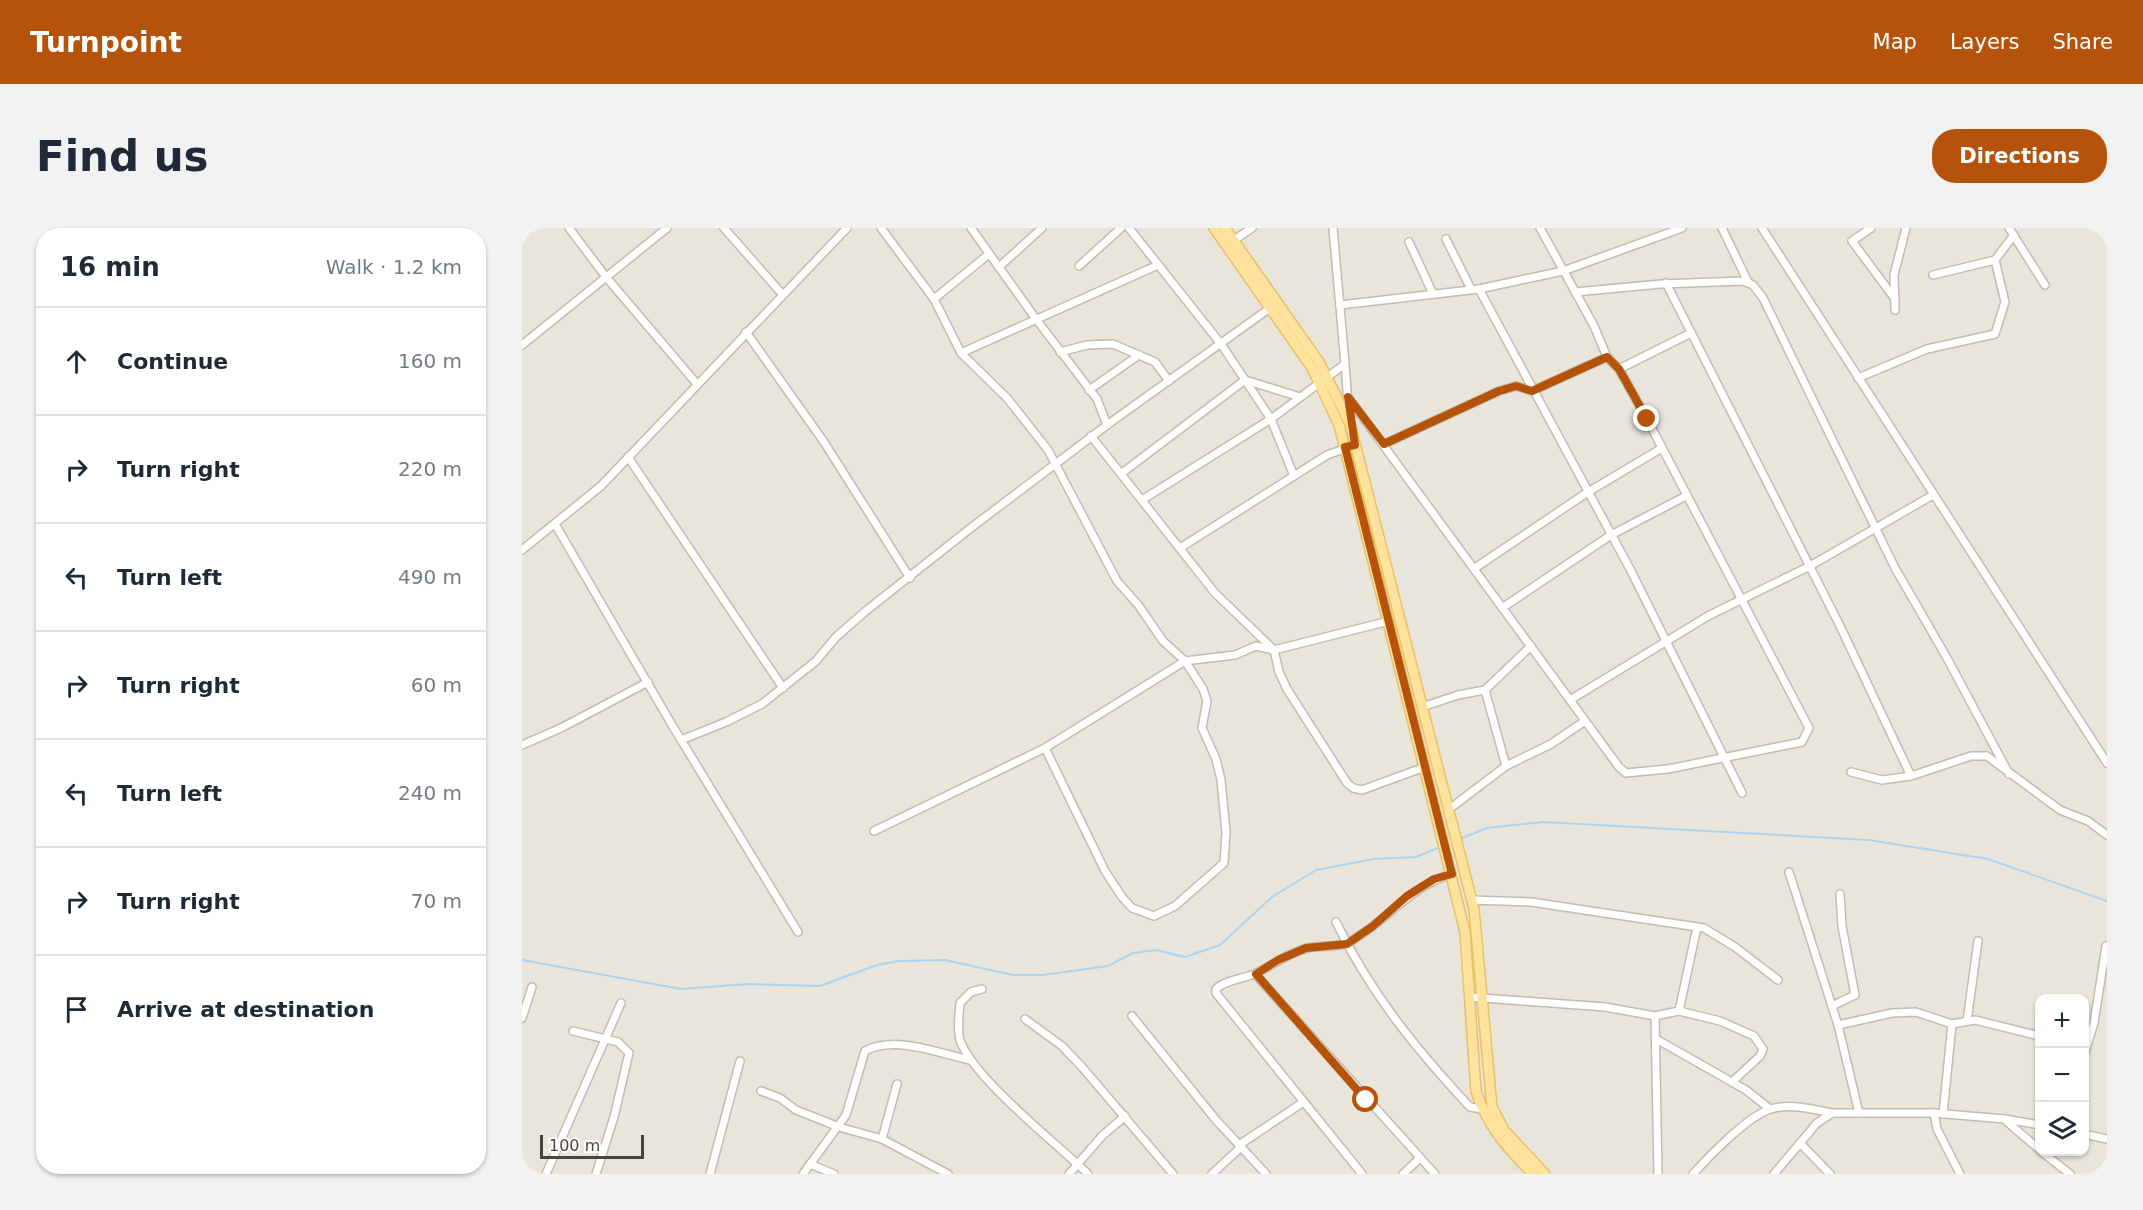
<!DOCTYPE html>
<html lang="en">
<head>
<meta charset="utf-8">
<style>
  :root { --surface:#fff; --page:#f2f2f3; --text:#1f2937; --muted:#747a83; --line:#e0e1e3; --accent:#b45309 }
  body { margin:0; font-family:"DejaVu Sans",sans-serif; background:var(--page); color:var(--text) }
  .controls { position:absolute; right:18px; bottom:18px; display:grid; overflow:hidden; border-radius:12px; box-shadow:0 2px 4px #0004 }
  .controls button { width:54px; height:54px; display:grid; place-items:center; padding:0; border:0; border-bottom:2px solid var(--line); background:var(--surface); color:var(--text); font:30px sans-serif }
  .scale { position:absolute; left:18px; bottom:15px; width:104px; box-sizing:border-box; padding-left:6px; border:3px solid #4b4439; border-top:0; font-size:16px; line-height:21px; white-space:nowrap; color:#4b4439; -webkit-text-stroke:4px #fff; paint-order:stroke }
  .stop { position:absolute; width:18px; height:18px; margin:-14px; border:4px solid #b45309; border-radius:50%; background:#fff }
  .stop.end { background:#b45309; border-color:#fff; box-shadow:0 2px 6px #0008 }
  .list { margin:0; padding:0; list-style:none }
  h2 { display:flex; justify-content:space-between; align-items:center; height:78px; margin:0; padding:0 24px; font-size:26px }
  h2 small { font-size:20px; font-weight:400; color:var(--muted) }
  .list li { display:grid; grid-template-columns:39px 1fr auto; gap:18px; align-items:center; box-sizing:border-box; height:108px; padding:0 24px; border-top:2px solid var(--line) }
  .list b { display:block; font-size:22px; white-space:nowrap }
  .list em { font-size:20px; font-style:normal; color:var(--muted) }
  .icon { flex:none; width:33px; height:33px; fill:none; stroke:currentColor; stroke-width:2; stroke-linecap:round; stroke-linejoin:round }
  .map { position:relative; flex:none; width:1585px; height:946px; overflow:hidden; border-radius:24px }
  header { display:flex; align-items:center; gap:36px; box-sizing:border-box; height:84px; padding:0 30px; background:var(--accent); color:#fff }
  header strong { font-size:28px }
  nav { display:flex; gap:33px; margin-inline-start:auto; font-size:21px }
  .intro { display:flex; align-items:center; justify-content:space-between; box-sizing:border-box; height:144px; padding:0 36px }
  h1 { margin:0; font-size:42px }
  .button { padding:15px 27px; border-radius:24px; background:var(--accent); color:#fff; font-size:21px; font-weight:700 }
  main { display:flex; gap:36px; padding:0 36px }
  aside { flex:1; background:var(--surface); border-radius:24px; box-shadow:0 2px 4px #0004 }
  .map>svg:first-child { display:block }
  .residential { fill:#eae5da; fill-rule:evenodd }
  .lines { fill:none; stroke-linecap:round; stroke-linejoin:round }
  .stream { stroke:#a9d4f2; stroke-width:2 }
  .minor-casing { stroke:#c2bbae; stroke-width:10 }
  .major-casing { stroke:#e6c16a; stroke-width:12 }
  .minor { stroke:#fff; stroke-width:7 }
  .major { stroke:#ffe39c; stroke-width:9 }
  .route { stroke:#b45309; stroke-width:8 }
</style>
</head>
<body>
<header>
<strong>Turnpoint</strong>
<nav><a>Map</a><a>Layers</a><a>Share</a></nav>
</header>
<div class="intro"><h1>Find us</h1><a class="button">Directions</a></div>
<main>
<aside>
<h2>16 min<small>Walk · 1.2 km</small></h2>
<ul class="list">
<li><svg class="icon" aria-label="ahead" viewBox="0 0 24 24"><path d="M12 20V5M6 11l6-6 6 6"/></svg><div><b>Continue</b></div><em>160 m</em></li>
<li><svg class="icon" aria-label="right" viewBox="0 0 24 24"><path d="M7 20v-9h11M14 6l5 5-5 5"/></svg><div><b>Turn right</b></div><em>220 m</em></li>
<li><svg class="icon" aria-label="left" viewBox="0 0 24 24"><path d="M17 20v-9H6M10 6l-5 5 5 5"/></svg><div><b>Turn left</b></div><em>490 m</em></li>
<li><svg class="icon" aria-label="right" viewBox="0 0 24 24"><path d="M7 20v-9h11M14 6l5 5-5 5"/></svg><div><b>Turn right</b></div><em>60 m</em></li>
<li><svg class="icon" aria-label="left" viewBox="0 0 24 24"><path d="M17 20v-9H6M10 6l-5 5 5 5"/></svg><div><b>Turn left</b></div><em>240 m</em></li>
<li><svg class="icon" aria-label="right" viewBox="0 0 24 24"><path d="M7 20v-9h11M14 6l5 5-5 5"/></svg><div><b>Turn right</b></div><em>70 m</em></li>
<li><svg class="icon" aria-label="arrive" viewBox="0 0 24 24"><path d="M6 21V4h12l-3 4 3 4H6"/></svg><div><b>Arrive at destination</b></div></li>
</ul>
</aside>
<div class="map">
<svg width="1585" height="946" viewBox="0 0 1585 946">
  <rect width="100%" height="100%" fill="#f6f3ec"/>
  <path class="residential" d="M 0,0 L 1585,0 L 1585,946 L 0,946 ZM 1518,770 L 1562,770 L 1562,924 L 1518,924 Z"/>
  <g class="lines">
    <g class="stream">
      <polyline points="938,611 965,600 1021,594 1347,612 1466,631 1585,673"/>
      <polyline points="0,732 159,761 226,756 298,758 355,737 377,733 423,732 491,747 521,747 586,738 611,725 634,722 663,729 698,717 750,669 794,642 852,631 894,629 918,619"/>
    </g>
    <defs>
      <g id="minor">
        <polyline points="47,0 84,49 175,156"/>
        <polyline points="202,0 260,66"/>
        <polyline points="359,0 412,71 439,125 485,170 526,222 595,353 617,378 641,413 663,433 681,461 685,473 680,500 694,531 699,552 704,604 702,635 653,678 632,688 610,680 600,669 583,643 523,520"/>
        <polyline points="449,0 514,91 575,171 585,197"/>
        <polyline points="607,0 699,116 749,191 772,248"/>
        <polyline points="1200,0 1226,54"/>
        <polyline points="1240,0 1585,535"/>
        <polyline points="1349,0 1330,13 1373,71"/>
        <polyline points="1487,0 1523,57"/>
        <polyline points="924,11 949,61"/>
        <polyline points="712,12 730,0"/>
        <polyline points="887,14 911,66"/>
        <polyline points="557,38 599,0"/>
        <polyline points="477,39 520,0"/>
        <polyline points="1411,47 1473,32"/>
        <polyline points="1144,55 1319,400 1389,548"/>
        <polyline points="957,61 1108,341 1220,565"/>
        <polyline points="1053,64 1139,56 1221,53 1231,57 1241,70 1373,340 1425,430 1487,546"/>
        <polyline points="412,71 467,26"/>
        <polyline points="818,77 957,61 1041,43 1160,0"/>
        <polyline points="1373,82 1372,47 1384,0"/>
        <polyline points="224,104 302,214 388,350"/>
        <polyline points="0,117 145,0"/>
        <polyline points="538,124 565,117 591,116 633,134 647,153"/>
        <polyline points="439,125 636,37"/>
        <polyline points="823,136 827,190"/>
        <polyline points="1097,141 1169,105"/>
        <polyline points="1336,150 1405,121 1473,106 1483,74 1473,32 1492,7"/>
        <polyline points="567,162 617,127"/>
        <polyline points="826,169 1097,539 1104,545 1146,541 1280,514 1287,500 1125,191 1097,141 1085,129 1072,98 1018,0"/>
        <polyline points="569,208 693,365 752,422 757,444 765,461 825,555 831,560 840,562 903,539"/>
        <polyline points="862,216 977,163 994,158 1010,163 1085,129"/>
        <polyline points="106,229 261,460"/>
        <polyline points="600,245 723,152 778,169"/>
        <polyline points="620,272 749,191 823,136 811,0"/>
        <polyline points="33,296 150,497 276,704"/>
        <polyline points="658,320 805,227 833,217"/>
        <polyline points="0,322 79,258 325,0"/>
        <polyline points="953,340 1066,264 1140,220"/>
        <polyline points="980,380 1089,307 1164,268"/>
        <polyline points="1048,472 1186,388 1288,338 1411,267"/>
        <polyline points="900,479 936,467 963,462"/>
        <polyline points="159,512 204,494 240,476 294,433 314,409 345,382 450,299 585,197 748,80"/>
        <polyline points="0,517 39,500 126,454"/>
        <polyline points="984,538 963,462 1009,418"/>
        <polyline points="1329,544 1360,552 1389,548 1449,528 1465,528 1538,582 1566,593 1585,607"/>
        <polyline points="926,582 984,538 1029,516 1063,493"/>
        <polyline points="352,603 523,520 663,433 713,427 734,418 752,422 867,393"/>
        <polyline points="1267,644 1316,797 1337,885"/>
        <polyline points="949,672 1009,674 1182,700 1213,719 1256,752"/>
        <path d="M 814,694 C 849,766 894,821 948,879 L 960,881"/>
        <polyline points="733,746 913,946"/>
        <path d="M 460,761 L 449,764 L 438,775 C 437,786 435,801 438,812 C 450,849 535,916 566,946"/>
        <polyline points="948,769 1083,779 1133,788 1157,783 1198,793 1232,808 1241,821 1238,828 1210,854"/>
        <polyline points="1310,778 1333,767 1320,698 1318,666"/>
        <polyline points="1157,783 1175,699"/>
        <polyline points="610,788 694,892 744,946"/>
        <polyline points="1133,788 1136,946"/>
        <polyline points="0,790 10,759"/>
        <polyline points="503,791 540,818 560,839 651,946"/>
        <polyline points="1445,793 1456,713"/>
        <polyline points="1316,797 1370,785 1394,784 1430,796 1453,792 1518,808"/>
        <polyline points="51,803 96,814 107,825 92,889 74,946"/>
        <polyline points="1134,811 1224,862 1248,881"/>
        <polyline points="1562,827 1572,795 1584,718"/>
        <polyline points="239,863 258,870 274,882 317,899 360,911 426,946"/>
        <polyline points="1412,885 1415,901 1438,946"/>
        <polyline points="1421,886 1430,796"/>
        <polyline points="1483,892 1518,922"/>
        <polyline points="1562,906 1585,911"/>
        <polyline points="360,911 375,856"/>
        <polyline points="1278,915 1308,946"/>
        <polyline points="717,917 780,875"/>
        <polyline points="1520,924 1548,946"/>
        <polyline points="288,936 312,946"/>
        <polyline points="24,946 99,775"/>
        <polyline points="188,946 218,833"/>
        <path d="M 281,946 L 324,887 L 343,823 C 373,807 416,825 448,832"/>
        <polyline points="547,946 580,908 603,888"/>
        <polyline points="690,946 719,919"/>
        <path d="M 840,946 L 694,765 L 694,761 C 703,752 721,751 732,746 C 751,738 766,724 786,720 C 799,717 816,720 827,714 C 866,693 884,660 930,646"/>
        <polyline points="881,946 898,930"/>
        <path d="M 1171,946 C 1187,928 1227,887 1249,881 C 1268,875 1291,881 1310,885"/>
        <polyline points="1252,946 1295,895 1310,885 1412,885 1483,891 1518,897"/>
      </g>
      <g id="major">
        <path d="M 692,0 L 790,140 L 817,197 L 943,704 L 954,863 C 965,898 985,920 1011,946"/>
        <polyline points="703,0 797,134 828,196 952,681 970,879 982,902 1023,946"/>
      </g>
    </defs>
    <use href="#minor" class="minor-casing"/>
    <use href="#major" class="major-casing"/>
    <use href="#minor" class="minor"/>
    <use href="#major" class="major"/>
  </g>
  <g class="lines">
    <polyline class="route" points="844,872 734,746 756,732 784,720 825,716 851,698 885,668 912,651 930,646 823,219 833,217 826,169 862,216 977,163 994,158 1010,163 1085,129 1097,141 1125,191"/>
  </g>
</svg>
<div class="controls">
<button>+</button>
<button>−</button>
<button><svg class="icon" aria-label="layers" viewBox="0 0 24 24"><path d="M12 4l9 5-9 5-9-5zM3 14l9 5 9-5"/></svg></button>
</div>
<div class="scale">100 m</div>
<div class="stop" style="left:844px;top:872px"></div>
<div class="stop end" style="left:1125px;top:191px"></div>
</div>
</main>
</body>
</html>
